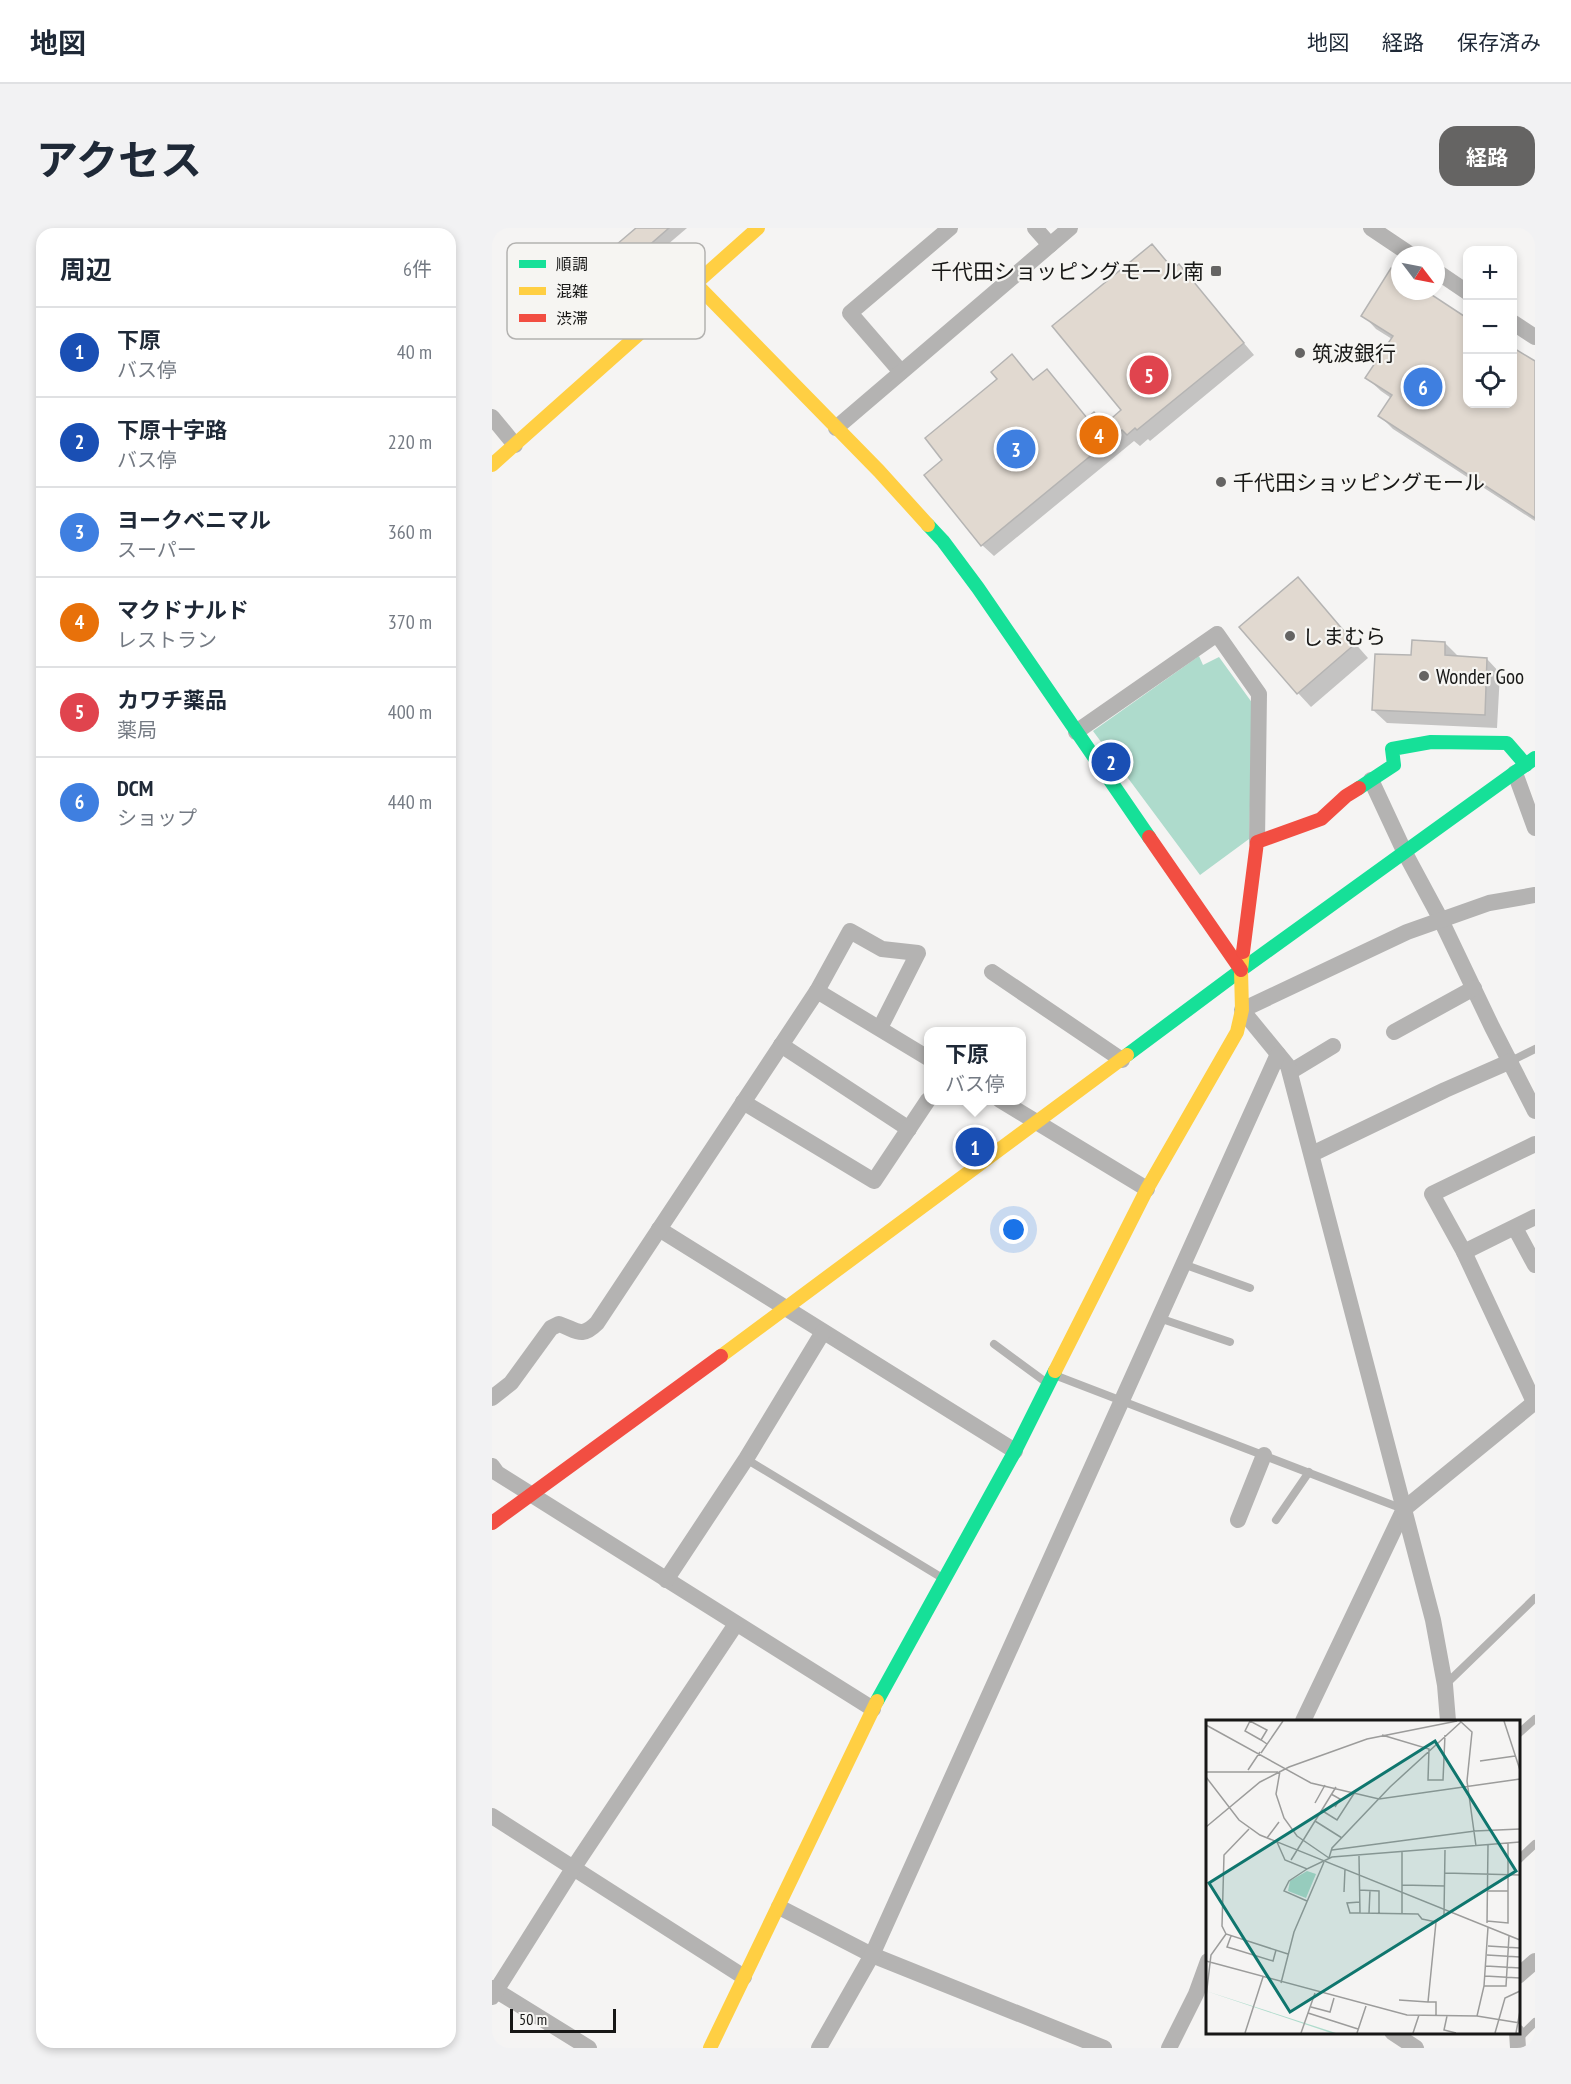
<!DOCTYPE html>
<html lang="ja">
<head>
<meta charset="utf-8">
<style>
  :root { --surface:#fff; --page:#f2f2f3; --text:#1f2937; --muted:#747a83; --line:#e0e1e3; --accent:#656463 }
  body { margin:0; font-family:"PT Sans Narrow","Noto Sans JP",sans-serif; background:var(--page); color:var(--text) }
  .controls { position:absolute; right:18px; top:18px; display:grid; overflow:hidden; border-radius:12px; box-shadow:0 3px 9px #0003 }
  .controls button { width:54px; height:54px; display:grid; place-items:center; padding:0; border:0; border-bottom:2px solid var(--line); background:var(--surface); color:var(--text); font:30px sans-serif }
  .compass { position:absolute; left:899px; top:18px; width:54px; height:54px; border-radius:50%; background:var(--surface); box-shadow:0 3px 9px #0003; rotate:122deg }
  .scale { position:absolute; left:18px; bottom:15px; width:106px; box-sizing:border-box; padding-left:6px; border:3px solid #171716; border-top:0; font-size:16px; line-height:21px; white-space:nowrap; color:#171716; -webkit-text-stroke:4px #f6f5f2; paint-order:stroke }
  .you { position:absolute; left:522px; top:1002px; width:21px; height:21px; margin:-15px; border:4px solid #fff; border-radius:50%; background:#1a73e8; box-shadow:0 0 0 9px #1a73e833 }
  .badge { display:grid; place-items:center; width:39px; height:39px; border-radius:50%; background:var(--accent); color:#fff; font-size:20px; font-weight:700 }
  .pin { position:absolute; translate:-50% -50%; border:3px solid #fff; box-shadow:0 2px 6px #0006 }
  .popup { position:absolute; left:432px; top:799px; width:102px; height:78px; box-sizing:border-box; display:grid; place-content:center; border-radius:12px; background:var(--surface); filter:drop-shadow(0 2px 4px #0005); font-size:20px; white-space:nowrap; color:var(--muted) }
  .popup b { font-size:22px; color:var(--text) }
  .popup::after { content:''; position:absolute; left:50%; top:100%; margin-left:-12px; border:12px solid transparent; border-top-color:var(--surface) }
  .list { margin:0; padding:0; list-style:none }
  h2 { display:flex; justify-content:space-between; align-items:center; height:78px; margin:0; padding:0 24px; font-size:26px }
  h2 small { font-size:20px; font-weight:400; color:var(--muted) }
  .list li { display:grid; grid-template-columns:39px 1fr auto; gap:18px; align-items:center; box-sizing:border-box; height:90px; padding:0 24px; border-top:2px solid var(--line) }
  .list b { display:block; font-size:22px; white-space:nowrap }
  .list p { margin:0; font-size:20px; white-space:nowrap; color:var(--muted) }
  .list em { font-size:20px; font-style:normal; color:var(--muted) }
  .icon { flex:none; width:33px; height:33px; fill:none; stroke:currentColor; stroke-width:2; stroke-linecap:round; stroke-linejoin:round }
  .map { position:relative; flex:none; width:1043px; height:1820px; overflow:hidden; border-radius:18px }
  header { display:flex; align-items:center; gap:36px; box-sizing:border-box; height:84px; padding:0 30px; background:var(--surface); border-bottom:2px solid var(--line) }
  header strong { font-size:28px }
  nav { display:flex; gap:33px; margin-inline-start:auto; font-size:21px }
  .intro { display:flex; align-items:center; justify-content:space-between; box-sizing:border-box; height:144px; padding:0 36px }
  h1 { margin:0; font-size:42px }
  .button { padding:15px 27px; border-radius:18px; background:var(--accent); color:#fff; font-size:21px; font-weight:700 }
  main { display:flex; gap:36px; padding:0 36px }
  aside { flex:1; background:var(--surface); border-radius:18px; box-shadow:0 3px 9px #0003 }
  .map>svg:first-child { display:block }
  .water { fill:#aedbcc }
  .shadow { fill:#0003 }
  .building { fill:#e1d9d0; stroke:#b5b4b3; stroke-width:1.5 }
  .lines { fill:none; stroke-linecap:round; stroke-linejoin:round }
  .lane { stroke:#b4b3b2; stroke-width:8 }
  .street { stroke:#b4b3b2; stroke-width:16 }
  .fast { stroke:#16e098; stroke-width:14 }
  .slow { stroke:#ffcf43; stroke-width:14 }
  .jam { stroke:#f24e42; stroke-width:14 }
  .poi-dot { fill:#656463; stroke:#f6f5f2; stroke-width:2 }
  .labels { text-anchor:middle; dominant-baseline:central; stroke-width:4.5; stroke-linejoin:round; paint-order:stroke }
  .poi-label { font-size:21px; fill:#171716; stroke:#f6f5f2; text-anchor:start }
  .inset-road { fill:none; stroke:#9c9c9b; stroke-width:1.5 }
  .view { fill:#0f766e; fill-opacity:0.15; stroke:#0f766e; stroke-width:3 }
  .inset-edge { fill:none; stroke:#171716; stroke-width:3 }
  .key { fill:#f6f5f2; stroke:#b3b2b0; stroke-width:1.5 }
  .key-label { font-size:16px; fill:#171716 }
</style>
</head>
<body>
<header>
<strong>地図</strong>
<nav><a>地図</a><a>経路</a><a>保存済み</a></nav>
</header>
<div class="intro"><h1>アクセス</h1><a class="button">経路</a></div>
<main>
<aside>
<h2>周辺<small>6件</small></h2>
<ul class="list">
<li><span class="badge" style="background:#1a4fb4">1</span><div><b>下原</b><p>バス停</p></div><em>40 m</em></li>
<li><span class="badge" style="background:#1a4fb4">2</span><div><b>下原十字路</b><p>バス停</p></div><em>220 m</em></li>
<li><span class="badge" style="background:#3f7fe0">3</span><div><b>ヨークベニマル</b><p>スーパー</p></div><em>360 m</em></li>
<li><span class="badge" style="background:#e8710a">4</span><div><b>マクドナルド</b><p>レストラン</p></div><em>370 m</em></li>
<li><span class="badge" style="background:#e0444e">5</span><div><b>カワチ薬品</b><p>薬局</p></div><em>400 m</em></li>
<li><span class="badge" style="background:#3f7fe0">6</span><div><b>DCM</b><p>ショップ</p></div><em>440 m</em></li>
</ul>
</aside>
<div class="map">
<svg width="1043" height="1820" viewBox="0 0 1043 1820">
  <rect width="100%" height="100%" fill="#f5f4f3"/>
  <polygon class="water" points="707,428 711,437 727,429 761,476 757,611 708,647 601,503"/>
  <g class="shadow">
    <polygon points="146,0 195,0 147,41 139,33"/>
    <polygon points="687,38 762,127 658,213 656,211 648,218 642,213 502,328 490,317 453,232 520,128 543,153 555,143 596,191 602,187 613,198 632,182 682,42"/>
    <polygon points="908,63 932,63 975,91 975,176 1020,176 1043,135 1043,293 901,201 888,188 899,170 889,163 875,150 900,111 884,101 871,87"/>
    <polygon points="806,351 876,430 819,479 806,465"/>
    <polygon points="953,415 966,428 995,431 1008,445 1005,500 895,495 881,482 921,429"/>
  </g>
  <g class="building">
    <polygon points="144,0 177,0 138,34 124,17"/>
    <polygon points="660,16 681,41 687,36 752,115 645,202 643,200 635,207 630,202 489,318 432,247 450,232 433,210 505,151 499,144 520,126 541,152 555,141 595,190 602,184 612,197 629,182 560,98"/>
    <polygon points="899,40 908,46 908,63 934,63 975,90 975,176 1020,176 1020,119 1043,133 1043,290 886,188 900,167 873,150 901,108 869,88"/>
    <polygon points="806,349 863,416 805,466 747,399"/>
    <polygon points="920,412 953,414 953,427 995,430 993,487 880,482 883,426 919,427"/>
  </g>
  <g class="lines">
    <g class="lane">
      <polyline points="1019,833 1043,821"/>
      <polyline points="691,1036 758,1060"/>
      <polyline points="667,1090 738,1114"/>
      <polyline points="502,1116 555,1155"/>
      <polyline points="565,1148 911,1281"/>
      <polyline points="254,1231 452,1351"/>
      <polyline points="784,1292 817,1244"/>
      <polyline points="953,1457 1043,1370"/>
      <polyline points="1026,1506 1043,1491"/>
      <polyline points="1026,1632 1043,1616"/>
      <polyline points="1026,1811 1043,1794"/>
    </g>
    <g class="street">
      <polyline points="543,0 558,17"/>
      <polyline points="879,0 919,27"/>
      <polyline points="944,43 975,64"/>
      <polyline points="1020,94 1043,109"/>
      <polyline points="409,144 358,85 458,0"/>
      <polyline points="0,189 23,217"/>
      <polyline points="344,200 578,0"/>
      <polyline points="584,504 725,406 767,466 765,614"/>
      <polyline points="1023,545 1043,600"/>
      <polyline points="879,552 913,625 948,690 1000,799 1043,883"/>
      <polyline points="500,744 630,832"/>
      <polyline points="325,763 358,703 390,721 426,725 388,800"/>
      <polyline points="902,804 982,760"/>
      <polyline points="289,817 417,901"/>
      <polyline points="798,844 841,818"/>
      <polyline points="508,872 655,961"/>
      <polyline points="251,874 382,953 436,872"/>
      <polyline points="820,926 953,862 1019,833"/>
      <polyline points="1023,1000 1043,1037"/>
      <polyline points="167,1001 523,1223"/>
      <polyline points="972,1024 1043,989"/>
      <path d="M 0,1170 L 19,1155 L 59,1100 L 67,1096 C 85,1102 89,1111 105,1095 L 325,763 L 436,830"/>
      <polyline points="1042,1174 972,1024 940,966 1043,916"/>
      <polyline points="0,1238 5,1245 381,1481"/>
      <polyline points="746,1292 772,1227"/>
      <polyline points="174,1352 254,1231 331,1104"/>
      <polyline points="811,1493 912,1281 1043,1174"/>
      <polyline points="956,1493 953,1457 941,1392 796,838 750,782 915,704 997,675 1043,667"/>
      <polyline points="0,1588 252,1749"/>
      <polyline points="287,1679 380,1727 612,1820"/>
      <polyline points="1026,1748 1043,1733"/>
      <polyline points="0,1760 97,1820"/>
      <polyline points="0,1769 82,1639 244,1396"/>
      <polyline points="900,1804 924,1820"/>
      <polyline points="1025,1804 1026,1820"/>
      <polyline points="327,1820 380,1727 786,826"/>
      <polyline points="677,1820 704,1766 716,1733"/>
    </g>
    <g class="fast">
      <polyline points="436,297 451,313 486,360 657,609"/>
      <polyline points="867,560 902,537 900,521 939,514 1015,515 1034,537"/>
      <polyline points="635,827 749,742 1043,530"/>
      <polyline points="385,1473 523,1223 563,1143"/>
    </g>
    <g class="slow">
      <polyline points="203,55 387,243 436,297"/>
      <polyline points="0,237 266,0"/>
      <polyline points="229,1128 635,827"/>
      <polyline points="563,1143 655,961 745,804 750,782 749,742 751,724"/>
      <polyline points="218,1820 385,1473"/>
    </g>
    <g class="jam">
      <polyline points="657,609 749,742"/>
      <polyline points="751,724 765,614 829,591 854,568 867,560"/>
      <polyline points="0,1295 229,1128"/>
    </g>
  </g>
  <g class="poi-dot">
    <rect x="718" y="37" width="12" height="12" rx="3"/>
    <circle cx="808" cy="125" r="6"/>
    <circle cx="729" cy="254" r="6"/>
    <circle cx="798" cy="408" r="6"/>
    <circle cx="932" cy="448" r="6"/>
  </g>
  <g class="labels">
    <g class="poi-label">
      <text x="712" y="43" text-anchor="end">千代田ショッピングモール南</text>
      <text x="820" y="125">筑波銀行</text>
      <text x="741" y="254">千代田ショッピングモール</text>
      <text x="810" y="408">しまむら</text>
      <text x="944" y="448">Wonder Goo</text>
    </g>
  </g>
  <g transform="translate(714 1492)">
    <rect width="314" height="314" fill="#f5f4f3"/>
    <path d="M 101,151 L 110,154 L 100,178 L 82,171 L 84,161 ZM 0,271 L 130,313 L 125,313 Z" fill="#aedbcc"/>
    <path class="inset-road" d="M 254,1 L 266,12 L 261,61 L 270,126M 298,1 L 314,50M 0,5 L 105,63 L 173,79 L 314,59M 176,15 L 223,29 L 222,60 L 237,60 L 239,15M 55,20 L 61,10 L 44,1 L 39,11 L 55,20 L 61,24M 55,33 L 77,1M 274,41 L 309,36M 42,50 L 54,32M 74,51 L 70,74 L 78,98 L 91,116 L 123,138M 0,52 L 72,52M 0,57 L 33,100 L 54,115 L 314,220M 125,74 L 134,79 L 129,87M 109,83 L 119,65M 115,90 L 131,100 L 149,72M 109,101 L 136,118M 0,107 L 54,62 L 83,47 L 161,19 L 251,1M 43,109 L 18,135 L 16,206 L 20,214 L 82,234M 61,118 L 73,102M 71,122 L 79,140 L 101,149 L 126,137 L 314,122M 126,130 L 269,111 L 314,109M 196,132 L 196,194M 153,136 L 154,193 L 212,194 L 216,199 L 230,202 L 238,195 L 239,130M 123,138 L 126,128 L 184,67 L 255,2M 85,140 L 130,67M 101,149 L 83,161 L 78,171 L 101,181M 239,153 L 314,155M 196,165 L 239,166M 153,170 L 173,171 L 173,193M 281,171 L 302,171M 138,172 L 139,149M 154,182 L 141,183 L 144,193 L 154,193M 163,193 L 164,170M 281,201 L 302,203 L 302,123M 230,202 L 222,282 L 230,282 L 230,296M 281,203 L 282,125M 25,216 L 21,227 L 28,229 L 67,241 L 70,230M 282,226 L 314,228M 281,235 L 314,237M 0,241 L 201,295 L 271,296 L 314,303M 280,246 L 314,248M 279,256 L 314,258M 75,263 L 88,212 L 118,142M 278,266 L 300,266 L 303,216M 0,277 L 5,235 L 20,214M 193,280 L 222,282M 105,287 L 124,292 L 128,278M 102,293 L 152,309M 241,296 L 238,310 L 250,313M 271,296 L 278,266 L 282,207M 39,313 L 57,257M 95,313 L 109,273M 151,313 L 160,286M 207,313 L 213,295M 289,313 L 299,278 L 314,271M 310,313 L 314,291"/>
    <path class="view" d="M 229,21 L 310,151 L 84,292 L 3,163 Z"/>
    <rect width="314" height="314" class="inset-edge"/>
  </g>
  <rect x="15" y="15" width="198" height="96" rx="9" class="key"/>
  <rect x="27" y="32" width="27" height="8" fill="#16e098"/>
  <rect x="27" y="59" width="27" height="8" fill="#ffcf43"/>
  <rect x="27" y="86" width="27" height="8" fill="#f24e42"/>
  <g class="key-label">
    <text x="64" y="42">順調</text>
    <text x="64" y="69">混雑</text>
    <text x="64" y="96">渋滞</text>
  </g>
</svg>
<div class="controls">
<button>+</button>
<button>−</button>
<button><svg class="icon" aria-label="locate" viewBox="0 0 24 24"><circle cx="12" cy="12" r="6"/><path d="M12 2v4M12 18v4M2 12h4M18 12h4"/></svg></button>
</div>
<svg class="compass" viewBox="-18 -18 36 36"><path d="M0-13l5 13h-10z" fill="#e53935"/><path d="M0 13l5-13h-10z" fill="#747a83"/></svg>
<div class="scale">50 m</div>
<div class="you"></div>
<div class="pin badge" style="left:483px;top:919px;background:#1a4fb4">1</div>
<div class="popup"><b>下原</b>バス停</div>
<div class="pin badge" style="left:619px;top:534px;background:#1a4fb4">2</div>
<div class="pin badge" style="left:524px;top:221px;background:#3f7fe0">3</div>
<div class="pin badge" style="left:607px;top:207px;background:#e8710a">4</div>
<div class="pin badge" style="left:657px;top:147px;background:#e0444e">5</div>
<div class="pin badge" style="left:931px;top:159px;background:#3f7fe0">6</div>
</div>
</main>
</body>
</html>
